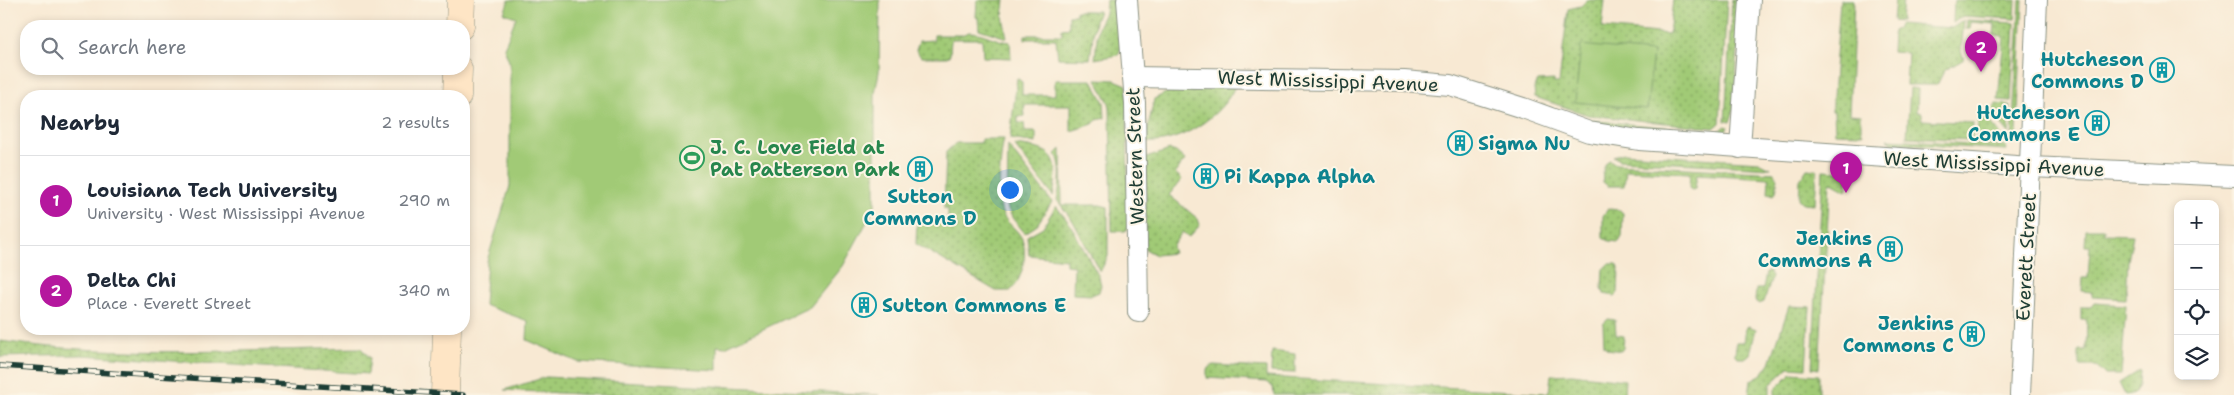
<!DOCTYPE html>
<html lang="en">
<head>
<meta charset="utf-8">
<style>
  :root { --surface:#fff; --page:#f6f6f7; --text:#1f2937; --muted:#747a83; --line:#e0e1e3; --accent:#b5179e }
  body { margin:0; font-family:"Shantell Sans",sans-serif; background:var(--page); color:var(--text) }
  .controls { position:absolute; right:15px; bottom:15px; display:grid; overflow:hidden; border-radius:10px; box-shadow:0 2px 8px #0003 }
  .controls button { width:45px; height:45px; display:grid; place-items:center; padding:0; border:0; border-bottom:1px solid var(--line); background:var(--surface); color:var(--text); font:25px sans-serif }
  .you { position:absolute; left:1009px; top:189px; width:18px; height:18px; margin:-12px; border:4px solid #fff; border-radius:50%; background:#1a73e8; box-shadow:0 0 0 8px #1a73e833 }
  .badge { display:grid; place-items:center; width:32px; height:32px; border-radius:50%; background:var(--accent); color:#fff; font-size:16px; font-weight:700 }
  .pin { position:absolute; translate:-50% -41px; filter:drop-shadow(0 1px 2px #0008) }
  .pin::after { content:''; position:absolute; top:26px; width:18px; height:15px; background:inherit; clip-path:polygon(0 0,100% 0,50% 100%) }
  .list { margin:0; padding:0; list-style:none }
  h2 { display:flex; justify-content:space-between; align-items:center; height:65px; margin:0; padding:0 20px; font-size:21px }
  h2 small { font-size:16px; font-weight:400; color:var(--muted) }
  .list li { display:grid; grid-template-columns:32px 1fr auto; gap:15px; align-items:center; box-sizing:border-box; height:90px; padding:0 20px; border-top:1px solid var(--line) }
  .list b { display:block; font-size:19px; white-space:nowrap }
  .list p { margin:0; font-size:16px; white-space:nowrap; color:var(--muted) }
  .list em { font-size:16px; font-style:normal; color:var(--muted) }
  .icon { flex:none; width:28px; height:28px; fill:none; stroke:currentColor; stroke-width:2; stroke-linecap:round; stroke-linejoin:round }
  .map { position:relative; flex:none; width:2234px; height:395px; overflow:hidden }
  .search { position:absolute; background:var(--surface); box-shadow:0 2px 8px #0003; left:20px; top:20px; width:450px; height:55px; display:flex; align-items:center; gap:12px; box-sizing:border-box; padding:0 18px; border-radius:20px; color:var(--muted); font-size:19px }
  .panel { position:absolute; background:var(--surface); box-shadow:0 2px 8px #0003; left:20px; top:90px; width:450px; height:245px; border-radius:20px }
  .map>svg:first-child { display:block }
  .grass { fill:url(#grass-dots); stroke:#608455 }
  .pitch { fill:#a1ca76; stroke:#608455 }
  .lines { fill:none; stroke-linecap:round; stroke-linejoin:round }
  .street-casing { stroke:#8c9384; stroke-width:22 }
  .secondary-casing { stroke:#8c9384; stroke-width:29 }
  .street { stroke:#fff; stroke-width:20 }
  .secondary { stroke:#fee5c5; stroke-width:28 }
  .rail-casing { stroke:#1f3d34; stroke-width:5.5 }
  .rail { stroke:#fcf5e5; stroke-width:4; stroke-dasharray:11; stroke-linecap:butt }
  .labels { text-anchor:middle; dominant-baseline:central; stroke-width:4; stroke-linejoin:round; paint-order:stroke }
  .culture-label { font-size:19px; font-weight:bold; fill:#0d838f; stroke:#fcf5e5; text-anchor:end }
  .street-label { font-size:19px; fill:#1f3d34; stroke:#fcf5e5 }
  .leisure-label { font-size:19px; font-weight:bold; fill:#27864d; stroke:#fcf5e5; text-anchor:start }
</style>
</head>
<body>
<div class="map">
<svg width="2234" height="395" viewBox="0 0 2234 395">
  <defs>
    <pattern id="grass-dots" width="8" height="8" patternUnits="userSpaceOnUse" patternTransform="scale(1.25)"><rect width="8" height="8" fill="#a1ca76"/><path d="M2 2h.1M6 6h.1" fill="none" stroke="#83a562" stroke-width="1.8" stroke-linecap="round"/></pattern>
  </defs>
  <rect width="100%" height="100%" fill="#fcf5e5"/>
  <filter id="ink" filterUnits="userSpaceOnUse"><feTurbulence type="fractalNoise" baseFrequency=".02" numOctaves="2"/><feDisplacementMap in="SourceGraphic" scale="10" xChannelSelector="R" yChannelSelector="G"/><feConvolveMatrix kernelMatrix="1 2 1 2 8 2 1 2 1" color-interpolation-filters="sRGB"/></filter>
  <filter id="wash" filterUnits="userSpaceOnUse"><feTurbulence type="fractalNoise" baseFrequency=".0096" numOctaves="4" result="noise"/><feDisplacementMap in="SourceGraphic" scale="20" xChannelSelector="R" yChannelSelector="G"/><feGaussianBlur stdDeviation="1.12" result="paint"/><feColorMatrix in="noise" values="0 0 0 0 0 0 0 0 0 0 0 0 0 0 0 0 0 1.4 0 .05"/><feComposite in="paint" operator="in"/></filter>
  <g filter="url(#wash)">
    <rect width="100%" height="100%" fill="#f8e9d3"/>
    <g class="grass">
      <polygon points="977,0 1005,0 1003,16 1007,38 979,29 978,18 976,17"/>
      <polygon points="1106,0 1119,0 1121,48 1118,55 1095,59 1098,27 1105,13"/>
      <polygon points="1587,0 1605,0 1602,28 1669,34 1673,0 1727,0 1720,123 1714,128 1588,115 1535,97 1534,88 1538,81 1554,80 1554,83 1559,83 1568,9 1581,6"/>
      <polygon points="1732,0 1742,0 1733,113 1730,122 1725,121"/>
      <polygon points="1840,0 1854,0 1849,114 1861,115 1861,130 1863,134 1835,133 1834,111 1832,111"/>
      <polygon points="1895,0 1903,0 1901,21 1893,20"/>
      <polygon points="1954,0 2016,0 2015,19 1963,16 1953,23"/>
      <polygon points="2020,0 2023,0 2017,133 2015,142 2012,138"/>
      <polygon points="1076,11 1099,11 1095,21 1090,59 1058,58 1056,39 1025,39 1025,35 1062,35 1062,29 1069,28 1069,15 1076,15"/>
      <polygon points="1964,20 1961,52 1964,59 1944,71 1937,85 1906,85 1908,53 1892,52 1893,31 1897,29 1899,24 1952,28"/>
      <polygon points="1967,20 2015,23 2011,101 1998,100 2004,36 1994,35 1995,24 1971,22 1970,29 1966,29"/>
      <path d="M 969,32 C 984,32 995,41 1010,42 L 1011,58 L 983,57 L 982,39 L 951,39 L 950,55 L 947,57 L 921,57 L 916,50 L 919,41 L 934,40 L 934,35 L 961,35 Z"/>
      <polygon points="1017,78 1022,82 1022,95 1055,95 1055,80 1092,80 1104,102 1105,118 1097,120 1093,124 1071,131 1071,105 1024,105 1025,116 1018,117 1018,123 1024,123 1025,132 1036,132 1036,143 1010,139"/>
      <polygon points="1096,79 1115,80 1127,85 1128,229 1125,231 1112,231 1110,108 1109,103"/>
      <path d="M 1204,86 L 1235,86 C 1222,117 1178,145 1145,142 L 1154,99 L 1170,91 Z"/>
      <polygon points="1910,88 1918,89 1917,112 1922,113 1922,120 1973,123 1972,140 1907,137"/>
      <path d="M 1540,104 L 1588,120 L 1717,132 L 1725,126 L 1728,127 C 1723,136 1714,135 1705,135 L 1610,126 L 1588,121 Z"/>
      <polygon points="1996,104 2010,105 2009,134 1991,112"/>
      <polygon points="1985,117 2006,141 1977,140 1978,121"/>
      <path d="M 981,139 L 1004,139 C 1000,154 997,199 1002,213 C 1006,223 1016,228 1021,237 C 1029,251 1022,282 1010,291 L 996,291 L 916,244 L 917,220 L 948,220 L 948,209 L 944,209 L 946,152 L 956,143 L 981,143 Z"/>
      <polygon points="1887,139 2006,146 2007,150 1894,143"/>
      <path d="M 1014,145 C 1054,149 1061,155 1053,196 Z"/>
      <polygon points="1008,146 1052,202 1036,226 1025,233 1013,219 1007,207"/>
      <path d="M 1061,149 L 1062,205 L 1100,205 L 1108,207 L 1108,256 L 1100,272 L 1073,221 L 1057,200 C 1060,187 1063,165 1056,154 Z"/>
      <polygon points="1170,150 1176,152 1185,160 1175,173 1182,179 1169,195 1198,219 1200,225 1189,237 1182,232 1172,247 1174,253 1156,255 1145,249 1146,158"/>
      <polygon points="1624,153 1759,162 1771,168 1619,160 1613,156"/>
      <path d="M 1609,160 L 1616,164 L 1775,173 C 1778,179 1778,190 1774,195 L 1768,193 L 1769,178 L 1697,174 L 1695,189 L 1692,190 L 1689,188 L 1690,173 L 1626,170 L 1624,186 L 1608,186 L 1603,182 C 1602,174 1603,166 1609,160 Z"/>
      <polygon points="1807,169 1817,170 1815,204 1803,203 1799,200 1800,180"/>
      <polygon points="1823,170 1837,171 1848,175 1846,191 1830,182 1819,369 1812,368"/>
      <polygon points="1056,206 1070,224 1099,277 1101,285 1099,292 1092,295 1073,294 1074,266 1066,265 1066,259 1029,255 1027,236 1043,227"/>
      <polygon points="1608,209 1620,210 1623,213 1622,237 1619,242 1609,241 1603,237 1603,216"/>
      <polygon points="2086,229 2104,229 2104,234 2133,235 2128,261 2126,299 2093,297 2091,292 2082,291 2083,278 2088,278 2090,246 2085,246"/>
      <polygon points="1608,264 1617,264 1619,268 1618,293 1615,296 1604,294 1602,288 1603,269"/>
      <polygon points="1766,272 1769,272 1772,277 1764,302 1759,304 1755,301 1756,289 1763,289"/>
      <polygon points="2094,303 2126,305 2121,375 2105,375 2097,366 2079,366 2079,350 2086,350 2087,320 2081,320 2081,307 2091,307"/>
      <polygon points="1789,306 1810,307 1806,368 1789,367 1770,385 1770,395 1749,395 1751,380 1762,374 1770,363"/>
      <polygon points="1608,319 1615,320 1616,335 1624,336 1623,348 1621,351 1608,349 1604,346 1603,324"/>
      <polygon points="1748,326 1756,329 1750,354 1745,358 1738,358 1735,355 1736,342 1744,342 1746,328"/>
      <path d="M 0,341 C 119,358 241,350 361,348 L 370,358 L 368,374 L 82,355 L 0,357 Z"/>
      <polygon points="1272,351 1295,354 1295,373 1271,372"/>
      <polygon points="1213,365 1266,368 1266,377 1546,393 1549,392 1551,375 1572,374 1625,380 1624,395 1274,395 1273,387 1266,382 1207,378 1207,370"/>
      <polygon points="2140,370 2139,385 2135,393 2125,395 2119,383"/>
      <polygon points="1791,373 1819,375 1819,394 1841,395 1775,395 1775,389"/>
      <polygon points="546,377 879,395 595,395 504,390"/>
    </g>
    <g class="pitch">
      <polygon points="509,0 880,0 879,72 875,93 875,207 843,266 810,307 725,347 717,346 717,370 578,362 527,340 528,321 484,305 487,261 510,186 510,64 504,48 516,17 504,13"/>
      <polygon points="1581,45 1653,52 1647,109 1575,102"/>
    </g>
  </g>
  <g filter="url(#ink)">
    <g class="lines">
      <defs>
        <g id="street">
          <polyline points="1127,0 1135,103 1138,312"/>
          <polyline points="1133,77 1404,81 1450,85 1523,108 1589,132 1639,140 2031,167 2234,176"/>
          <polyline points="1740,148 1750,0"/>
          <polyline points="2020,395 2037,0"/>
        </g>
        <g id="secondary">
          <polyline points="460,26 461,0"/>
          <polyline points="457,96 458,69"/>
          <polyline points="445,395 447,329"/>
        </g>
      </defs>
      <use href="#street" class="street-casing"/>
      <use href="#secondary" class="secondary-casing"/>
      <use href="#street" class="street"/>
      <use href="#secondary" class="secondary"/>
      <defs>
        <polyline id="rail" points="0,366 463,395"/>
      </defs>
      <use href="#rail" class="rail-casing"/>
      <use href="#rail" class="rail"/>
    </g>
  </g>
  <defs>
    <symbol id="building-ring" viewBox="-11 -11 22 22"><circle r="9.5" fill="#fcf5e5" stroke="#0f9aa8" stroke-width="1.5"/><path d="M-4-6H4V6H1V3H-1V6H-4ZM-2.5-4.3h1.7v1.8h-1.7ZM.8-4.3h1.7v1.8H.8ZM-2.5-1h1.7V.8h-1.7ZM.8-1h1.7V.8H.8Z" fill="#0f9aa8"/></symbol>
    <symbol id="stadium-ring" viewBox="-11 -11 22 22"><circle r="9.5" fill="#fcf5e5" stroke="#2e9e5b" stroke-width="1.5"/><path d="M0-5a6.5 5 0 1 0 0 10a6.5 5 0 1 0 0-10ZM-3.5-1.8h7v3.6h-7Z" fill="#2e9e5b"/></symbol>
  </defs>
  <g fill-rule="evenodd">
    <use href="#building-ring" x="2148" y="56" width="28" height="28"/>
    <use href="#building-ring" x="2083" y="109" width="28" height="28"/>
    <use href="#building-ring" x="1446" y="129" width="28" height="28"/>
    <use href="#stadium-ring" x="678" y="144" width="28" height="28"/>
    <use href="#building-ring" x="906" y="155" width="28" height="28"/>
    <use href="#building-ring" x="1192" y="162" width="28" height="28"/>
    <use href="#building-ring" x="1876" y="235" width="28" height="28"/>
    <use href="#building-ring" x="850" y="291" width="28" height="28"/>
    <use href="#building-ring" x="1958" y="320" width="28" height="28"/>
  </g>
  <g class="labels">
    <g class="culture-label">
      <text x="2144" y="59">Hutcheson<tspan x="2144" dy="22">Commons D</tspan></text>
      <text x="2080" y="112">Hutcheson<tspan x="2080" dy="22">Commons E</tspan></text>
      <text x="1478" y="143" text-anchor="start">Sigma Nu</text>
      <text x="1224" y="176" text-anchor="start">Pi Kappa Alpha</text>
      <text x="920" y="196" text-anchor="middle">Sutton<tspan x="920" dy="22">Commons D</tspan></text>
      <text x="1872" y="238">Jenkins<tspan x="1872" dy="22">Commons A</tspan></text>
      <text x="882" y="305" text-anchor="start">Sutton Commons E</text>
      <text x="1954" y="323">Jenkins<tspan x="1954" dy="22">Commons C</tspan></text>
    </g>
    <g class="street-label">
      <text transform="translate(1328 81) rotate(2)">West Mississippi Avenue</text>
      <text transform="translate(1135 156) rotate(-92)">Western Street</text>
      <text transform="translate(1994 164) rotate(3)">West Mississippi Avenue</text>
      <text transform="translate(2026 257) rotate(-87)">Everett Street</text>
    </g>
    <g class="leisure-label">
      <text x="710" y="147">J. C. Love Field at<tspan x="710" dy="22">Pat Patterson Park</tspan></text>
    </g>
  </g>
</svg>
<div class="controls">
<button>+</button>
<button>−</button>
<button><svg class="icon" aria-label="locate" viewBox="0 0 24 24"><circle cx="12" cy="12" r="6"/><path d="M12 2v4M12 18v4M2 12h4M18 12h4"/></svg></button>
<button><svg class="icon" aria-label="layers" viewBox="0 0 24 24"><path d="M12 4l9 5-9 5-9-5zM3 14l9 5 9-5"/></svg></button>
</div>
<div class="you"></div>
<div class="pin badge" style="left:1846px;top:193px">1</div>
<div class="pin badge" style="left:1981px;top:72px">2</div>
<div class="search"><svg class="icon" aria-label="search" viewBox="0 0 24 24"><circle cx="10" cy="10" r="6"/><path d="M15 15l6 6"/></svg>Search here</div>
<section class="panel">
<h2>Nearby<small>2 results</small></h2>
<ul class="list">
<li><span class="badge">1</span><div><b>Louisiana Tech University</b><p>University · West Mississippi Avenue</p></div><em>290 m</em></li>
<li><span class="badge">2</span><div><b>Delta Chi</b><p>Place · Everett Street</p></div><em>340 m</em></li>
</ul>
</section>
</div>
</body>
</html>
